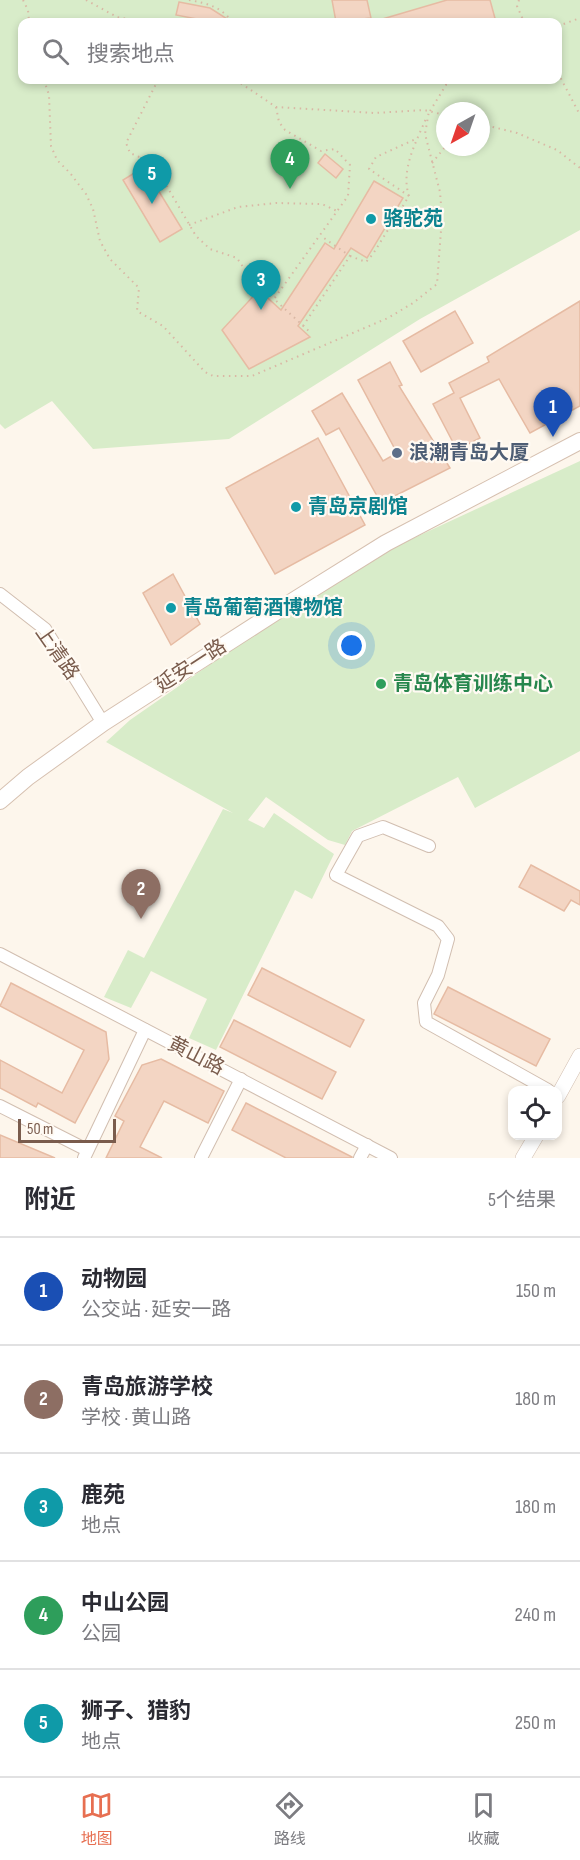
<!DOCTYPE html>
<html lang="zh">
<head>
<meta charset="utf-8">
<style>
  :root { --surface:#fff; --page:#f7f7f7; --text:#2b2b33; --muted:#7c7c81; --line:#e1e1e2; --accent:#e76f51 }
  body { margin:0; font-family:"Sofia Sans Condensed","Noto Sans SC",sans-serif; background:var(--page); color:var(--text) }
  .controls { position:absolute; right:18px; bottom:18px; display:grid; overflow:hidden; border-radius:12px; box-shadow:0 3px 9px #0003 }
  .controls button { width:54px; height:54px; display:grid; place-items:center; padding:0; border:0; border-bottom:2px solid var(--line); background:var(--surface); color:var(--text); font:30px sans-serif }
  .compass { position:absolute; left:436px; top:102px; width:54px; height:54px; border-radius:50%; background:var(--surface); box-shadow:0 3px 9px #0003; rotate:220deg }
  .scale { position:absolute; left:18px; bottom:15px; width:98px; box-sizing:border-box; padding-left:6px; border:3px solid #7a5c4d; border-top:0; font-size:16px; line-height:21px; white-space:nowrap; color:#7a5c4d; -webkit-text-stroke:4px #fffaf3; paint-order:stroke }
  .you { position:absolute; left:352px; top:646px; width:21px; height:21px; margin:-15px; border:4px solid #fff; border-radius:50%; background:#1a73e8; box-shadow:0 0 0 9px #1a73e833 }
  .badge { display:grid; place-items:center; width:39px; height:39px; border-radius:50%; background:var(--accent); color:#fff; font-size:20px; font-weight:700 }
  .pin { position:absolute; translate:-50% -50px; filter:drop-shadow(0 2px 3px #0008) }
  .pin::after { content:''; position:absolute; top:32px; width:21px; height:18px; background:inherit; clip-path:polygon(0 0,100% 0,50% 100%) }
  .list { margin:0; padding:0; list-style:none }
  h2 { display:flex; justify-content:space-between; align-items:center; height:78px; margin:0; padding:0 24px; font-size:26px }
  h2 small { font-size:20px; font-weight:400; color:var(--muted) }
  .list li { display:grid; grid-template-columns:39px 1fr auto; gap:18px; align-items:center; box-sizing:border-box; height:108px; padding:0 24px; border-top:2px solid var(--line) }
  .list b { display:block; font-size:22px; white-space:nowrap }
  .list p { margin:0; font-size:20px; white-space:nowrap; color:var(--muted) }
  .list em { font-size:20px; font-style:normal; color:var(--muted) }
  .icon { flex:none; width:33px; height:33px; fill:none; stroke:currentColor; stroke-width:2; stroke-linecap:round; stroke-linejoin:round }
  .map { position:relative; flex:none; width:580px; height:1158px; overflow:hidden }
  .search { position:absolute; background:var(--surface); box-shadow:0 3px 9px #0003; left:18px; right:18px; top:18px; height:66px; display:flex; align-items:center; gap:15px; box-sizing:border-box; padding:0 21px; border-radius:12px; color:var(--muted); font-size:22px }
  .sheet { height:618px; background:var(--surface) }
  nav { display:flex; justify-content:space-around; align-items:center; box-sizing:border-box; height:84px; border-top:2px solid var(--line); background:var(--surface); font-size:16px; color:var(--muted) }
  nav a { display:grid; justify-items:center; gap:3px }
  nav .on { color:var(--accent) }
  .map>svg:first-child { display:block }
  .green { fill:#d8ecc9; fill-rule:evenodd }
  .building { fill:#f3d5c3; stroke:#e6bba3; stroke-width:1.5 }
  .lines { fill:none; stroke-linecap:round; stroke-linejoin:round }
  .minor-casing { stroke:#d1beb0; stroke-width:14 }
  .tertiary-casing { stroke:#d1beb0; stroke-width:16 }
  .secondary-casing { stroke:#d6c0b0; stroke-width:18 }
  .path { stroke:#d9b8a5; stroke-width:2; stroke-dasharray:1.5 4.5; stroke-linecap:butt }
  .minor { stroke:#fff; stroke-width:12 }
  .tertiary { stroke:#fff; stroke-width:15 }
  .secondary { stroke:#fff; stroke-width:16 }
  .culture-dot { fill:#0f9aa8; stroke:#fffaf3; stroke-width:2 }
  .service-dot { fill:#5c6f8a; stroke:#fffaf3; stroke-width:2 }
  .leisure-dot { fill:#2e9e5b; stroke:#fffaf3; stroke-width:2 }
  .labels { text-anchor:middle; dominant-baseline:central; stroke-width:4.5; stroke-linejoin:round; paint-order:stroke }
  .culture-label { font-size:20px; font-weight:bold; fill:#0d838f; stroke:#fffaf3; text-anchor:start }
  .service-label { font-size:20px; font-weight:bold; fill:#4e5e75; stroke:#fffaf3; text-anchor:start }
  .street-label { font-size:20px; fill:#7a5c4d; stroke:#fffaf3 }
  .leisure-label { font-size:20px; font-weight:bold; fill:#27864d; stroke:#fffaf3; text-anchor:start }
</style>
</head>
<body>
<div class="map">
<svg width="580" height="1158" viewBox="0 0 580 1158">
  <rect width="100%" height="100%" fill="#fdf6ec"/>
  <g class="green">
    <path d="M 0,0 L 580,0 L 580,230 L 420,319 L 229,439 L 93,449 L 52,401 L 5,429 L 0,424 ZM 22,22 L 558,22 L 558,80 L 22,80 ZM 445,111 L 481,111 L 481,147 L 445,147 Z"/>
    <polygon points="580,461 580,751 475,808 458,777 352,831 345,845 328,840 266,797 248,820 264,828 274,813 334,854 312,899 295,890 216,1050 189,1038 207,999 151,971 131,1008 104,997 128,950 144,958 223,809 233,813 106,742 130,720 235,647 390,549"/>
  </g>
  <g class="building">
    <polygon points="332,0 367,0 371,18 336,22"/>
    <polygon points="447,0 490,0 496,22 380,22 379,20"/>
    <polygon points="179,2 210,8 232,22 200,22 202,20 176,15"/>
    <polygon points="325,154 343,169 336,178 318,163"/>
    <polygon points="144,167 182,229 160,242 123,180"/>
    <polygon points="374,181 403,198 367,258 351,248 298,326 310,337 249,369 222,330 259,290 281,310 325,243 334,249"/>
    <polygon points="580,301 580,406 530,433 499,379 460,398 480,438 457,450 433,404 454,393 449,383 489,362 487,357"/>
    <polygon points="455,311 473,343 421,372 403,341"/>
    <polygon points="390,362 402,385 399,386 450,468 381,503 339,428 326,435 312,411 342,393 383,461 397,453 358,380"/>
    <polygon points="318,438 365,525 275,574 226,488"/>
    <polygon points="173,574 200,624 171,645 143,593"/>
    <polygon points="531,865 580,891 580,905 571,900 564,911 519,887"/>
    <polygon points="262,968 364,1020 350,1047 248,995"/>
    <polygon points="11,983 106,1032 109,1059 75,1123 38,1103 36,1107 0,1088 0,1060 62,1093 84,1050 0,1006"/>
    <polygon points="448,987 550,1039 536,1066 434,1014"/>
    <polygon points="234,1020 336,1072 322,1099 220,1047"/>
    <polygon points="161,1059 224,1091 208,1123 164,1101 140,1147 162,1158 106,1158 124,1121 115,1116 142,1065"/>
    <polygon points="246,1103 352,1157 352,1158 286,1158 232,1130"/>
    <polygon points="0,1135 55,1158 0,1158"/>
  </g>
  <g class="lines">
    <defs>
      <g id="minor">
        <polyline points="0,594 45,629 103,723"/>
        <polyline points="429,846 383,827 358,836 336,875 438,926 448,939 438,975 424,1003 426,1022 548,1090"/>
        <polyline points="0,954 391,1158"/>
        <polyline points="0,1106 87,1150"/>
        <polyline points="84,1158 145,1030"/>
        <polyline points="201,1158 241,1079"/>
        <polyline points="360,1158 367,1145"/>
      </g>
      <g id="tertiary">
        <polyline points="558,1096 580,1056"/>
        <polyline points="523,1158 536,1136"/>
      </g>
      <polyline id="secondary" points="0,801 28,777 103,723 285,606 386,543 580,441"/>
    </defs>
    <use href="#minor" class="minor-casing"/>
    <use href="#tertiary" class="tertiary-casing"/>
    <use href="#secondary" class="secondary-casing"/>
    <g class="path">
      <polyline points="23,0 28,10 29,22"/>
      <polyline points="86,0 117,17 143,22"/>
      <path d="M 189,0 C 206,3 222,7 232,22"/>
      <polyline points="519,0 517,6 524,22"/>
      <polyline points="558,26 580,18"/>
      <polyline points="558,73 580,115"/>
      <polyline points="44,80 49,95 51,146 57,160 70,173 86,194 93,209 100,241 110,259 139,288 137,311 163,326 205,372 213,376 252,376 388,318 413,303 437,284 442,217 440,192 425,134 429,111"/>
      <polyline points="158,80 126,143 130,153 144,159 159,173 196,236 210,249 237,258 251,279 273,299"/>
      <polyline points="236,80 276,107 375,113 424,110 445,115"/>
      <polyline points="276,107 279,122 285,130 321,151 335,149 350,165 348,196 274,299 311,333"/>
      <polyline points="430,111 446,85 446,80"/>
      <polyline points="481,124 517,133 557,150 580,168"/>
      <polyline points="481,132 492,127"/>
      <polyline points="432,163 445,147"/>
      <polyline points="409,196 369,169 376,157 418,138"/>
      <polyline points="189,225 238,207 276,203 322,204 337,211"/>
      <path d="M 350,256 L 366,262 L 373,254 L 409,196 C 400,169 417,141 427,116"/>
      <polyline points="303,326 350,256 321,236"/>
    </g>
    <use href="#minor" class="minor"/>
    <use href="#tertiary" class="tertiary"/>
    <use href="#secondary" class="secondary"/>
  </g>
  <g class="culture-dot">
    <circle cx="371" cy="219" r="6"/>
    <circle cx="296" cy="507" r="6"/>
    <circle cx="171" cy="608" r="6"/>
  </g>
  <circle class="service-dot" cx="397" cy="453" r="6"/>
  <circle class="leisure-dot" cx="381" cy="684" r="6"/>
  <g class="labels">
    <g class="culture-label">
      <text x="383" y="219">骆驼苑</text>
      <text x="308" y="507">青岛京剧馆</text>
      <text x="183" y="608">青岛葡萄酒博物馆</text>
    </g>
    <g class="service-label">
      <text x="409" y="453">浪潮青岛大厦</text>
    </g>
    <g class="street-label">
      <text transform="translate(57 653) rotate(55)">上清路</text>
      <text transform="translate(191 666) rotate(-33)">延安一路</text>
      <text transform="translate(196 1056) rotate(27)">黄山路</text>
    </g>
    <g class="leisure-label">
      <text x="393" y="684">青岛体育训练中心</text>
    </g>
  </g>
</svg>
<div class="controls">
<button><svg class="icon" aria-label="locate" viewBox="0 0 24 24"><circle cx="12" cy="12" r="6"/><path d="M12 2v4M12 18v4M2 12h4M18 12h4"/></svg></button>
</div>
<svg class="compass" viewBox="-18 -18 36 36"><path d="M0-13l5 13h-10z" fill="#e53935"/><path d="M0 13l5-13h-10z" fill="#7c7c81"/></svg>
<div class="scale">50 m</div>
<div class="you"></div>
<div class="pin badge" style="left:553px;top:437px;background:#1a4fb4">1</div>
<div class="pin badge" style="left:141px;top:919px;background:#8d6e63">2</div>
<div class="pin badge" style="left:261px;top:310px;background:#0f9aa8">3</div>
<div class="pin badge" style="left:290px;top:189px;background:#2e9e5b">4</div>
<div class="pin badge" style="left:152px;top:204px;background:#0f9aa8">5</div>
<div class="search"><svg class="icon" aria-label="search" viewBox="0 0 24 24"><circle cx="10" cy="10" r="6"/><path d="M15 15l6 6"/></svg>搜索地点</div>
</div>
<section class="sheet">
<h2>附近<small>5个结果</small></h2>
<ul class="list">
<li><span class="badge" style="background:#1a4fb4">1</span><div><b>动物园</b><p>公交站 · 延安一路</p></div><em>150 m</em></li>
<li><span class="badge" style="background:#8d6e63">2</span><div><b>青岛旅游学校</b><p>学校 · 黄山路</p></div><em>180 m</em></li>
<li><span class="badge" style="background:#0f9aa8">3</span><div><b>鹿苑</b><p>地点</p></div><em>180 m</em></li>
<li><span class="badge" style="background:#2e9e5b">4</span><div><b>中山公园</b><p>公园</p></div><em>240 m</em></li>
<li><span class="badge" style="background:#0f9aa8">5</span><div><b>狮子、猎豹</b><p>地点</p></div><em>250 m</em></li>
</ul>
</section>
<nav>
<a class="on"><svg class="icon" aria-label="map" viewBox="0 0 24 24"><path d="M3 6l6-2 6 2 6-2v14l-6 2-6-2-6 2zM9 4v14M15 6v14"/></svg>地图</a>
<a><svg class="icon" aria-label="directions" viewBox="0 0 24 24"><path d="M12 3l9 9-9 9-9-9zM9 14v-3h6M13 9l2 2-2 2"/></svg>路线</a>
<a><svg class="icon" aria-label="saved" viewBox="0 0 24 24"><path d="M7 4h10v16l-5-4-5 4z"/></svg>收藏</a>
</nav>
</body>
</html>
